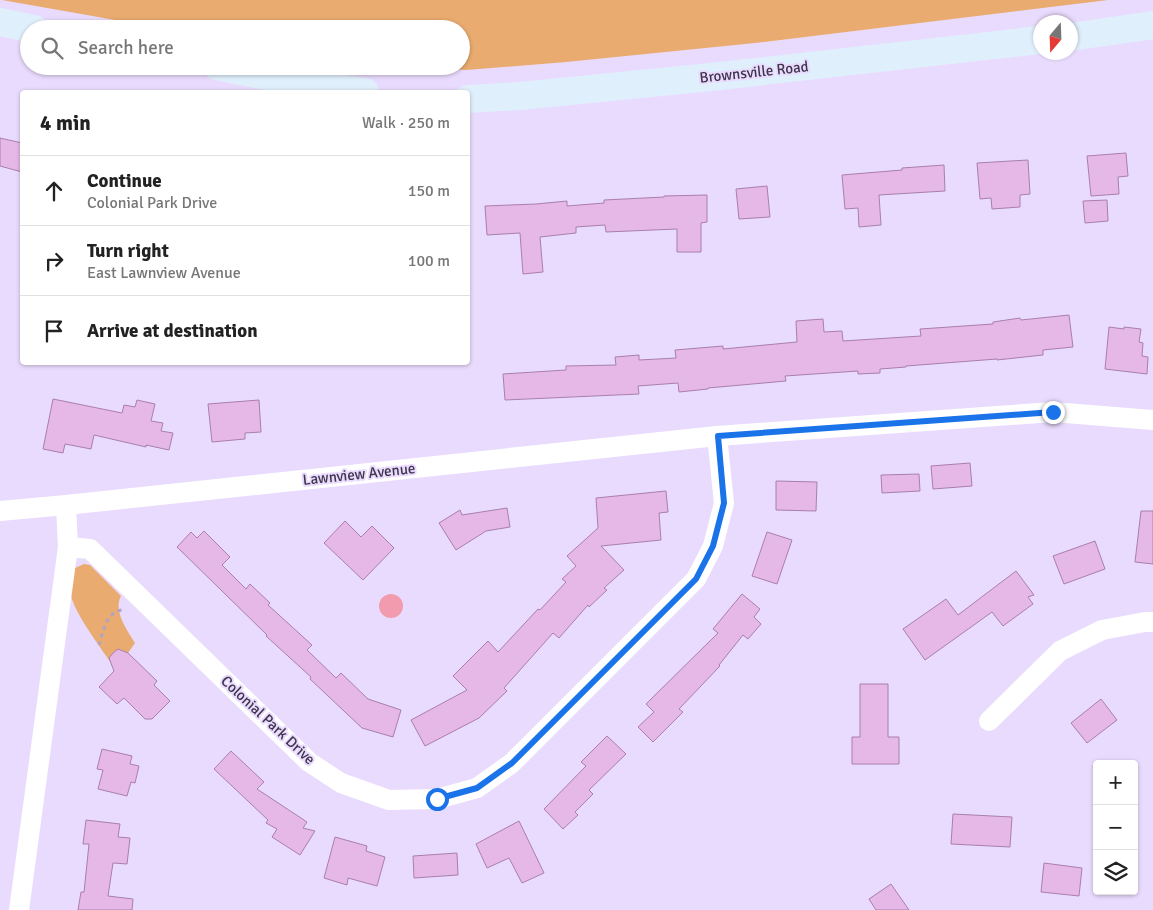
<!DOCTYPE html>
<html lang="en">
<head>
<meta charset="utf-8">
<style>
  :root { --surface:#fff; --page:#f6f6f6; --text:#222; --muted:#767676; --line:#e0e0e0 }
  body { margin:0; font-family:Signika,sans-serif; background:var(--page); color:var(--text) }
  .controls { position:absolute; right:15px; bottom:15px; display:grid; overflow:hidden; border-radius:5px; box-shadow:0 1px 4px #0004 }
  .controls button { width:45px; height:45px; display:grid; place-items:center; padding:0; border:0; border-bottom:1px solid var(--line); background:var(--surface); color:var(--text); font:25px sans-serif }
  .compass { position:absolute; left:1033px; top:15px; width:45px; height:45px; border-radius:50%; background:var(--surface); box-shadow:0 1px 4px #0004; rotate:199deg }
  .stop { position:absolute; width:15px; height:15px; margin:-11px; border:4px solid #1a73e8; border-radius:50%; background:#fff }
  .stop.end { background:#1a73e8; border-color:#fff; box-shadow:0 1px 5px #0008 }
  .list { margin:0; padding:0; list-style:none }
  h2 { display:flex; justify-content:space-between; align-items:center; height:65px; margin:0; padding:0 20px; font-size:21px }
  h2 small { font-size:16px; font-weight:400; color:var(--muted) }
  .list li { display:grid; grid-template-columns:32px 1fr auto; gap:15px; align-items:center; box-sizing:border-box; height:70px; padding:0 20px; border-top:1px solid var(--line) }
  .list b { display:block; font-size:19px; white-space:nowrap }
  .list p { margin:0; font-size:16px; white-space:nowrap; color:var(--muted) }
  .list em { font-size:16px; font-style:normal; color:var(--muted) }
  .icon { flex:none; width:28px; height:28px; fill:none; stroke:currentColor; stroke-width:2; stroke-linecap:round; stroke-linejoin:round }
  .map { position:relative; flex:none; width:1153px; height:910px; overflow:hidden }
  .search { position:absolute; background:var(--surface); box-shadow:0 1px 4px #0004; left:20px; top:20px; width:450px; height:55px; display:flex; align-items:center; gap:12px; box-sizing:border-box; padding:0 18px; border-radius:28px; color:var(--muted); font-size:19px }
  .panel { position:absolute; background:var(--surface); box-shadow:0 1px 4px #0004; left:20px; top:90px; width:450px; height:275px; border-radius:5px }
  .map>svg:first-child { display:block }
  .green { fill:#e9ab6f }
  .water { fill:#f29baf }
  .building { fill:#e5b8e7; stroke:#a97fac }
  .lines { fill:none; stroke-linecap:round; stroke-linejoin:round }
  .path { stroke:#b1a4c3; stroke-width:3; stroke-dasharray:4 4; stroke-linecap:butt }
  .minor { stroke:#fff; stroke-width:20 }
  .secondary { stroke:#e0effc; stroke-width:28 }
  .route { stroke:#1a73e8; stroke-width:6 }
  .labels { text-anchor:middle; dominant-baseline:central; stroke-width:4; stroke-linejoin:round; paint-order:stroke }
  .street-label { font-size:15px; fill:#3e344b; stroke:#e9dbfd }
</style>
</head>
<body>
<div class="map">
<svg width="1153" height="910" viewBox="0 0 1153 910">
  <rect width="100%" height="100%" fill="#e9dbfd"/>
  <g class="green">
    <polygon points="2,0 1108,0 755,43 566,62 466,70 409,66 461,66 461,29 166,29"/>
    <path d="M 84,564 L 90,565 L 121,596 C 113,611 127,630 135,643 L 128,653 L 120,650 C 112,651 110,656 111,663 C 100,646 69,607 70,588 C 70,581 73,574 75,568 Z"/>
  </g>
  <circle class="water" cx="391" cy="606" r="12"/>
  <g class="building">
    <polygon points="0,138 22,143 22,172 0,166"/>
    <polygon points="1126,153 1128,176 1118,177 1119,194 1091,196 1087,156"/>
    <polygon points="1028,160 1030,194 1020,195 1020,207 992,209 991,198 980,199 977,163"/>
    <polygon points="944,165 945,191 879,195 881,225 859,227 858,208 845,209 842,175 902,170 902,168"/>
    <polygon points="767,186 770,217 739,219 736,189"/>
    <polygon points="707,195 707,222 701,223 701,252 677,252 677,229 606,232 605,225 576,227 576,233 540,237 543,272 523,274 520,233 487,235 485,206 536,204 567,201 567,206 604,203 604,200 664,197 664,196"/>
    <polygon points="1107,200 1108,221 1085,223 1083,201"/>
    <polygon points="1069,315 1073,347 1043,350 1043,355 997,360 997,359 906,366 906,367 880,369 880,373 858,374 858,371 785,376 786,381 708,388 708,389 679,392 678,383 638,386 639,394 505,400 503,374 566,370 566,366 616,365 615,357 639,355 639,360 676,358 675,350 723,346 723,349 797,342 796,321 823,319 824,332 842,331 843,341 921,336 920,329 993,324 993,322 1020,318 1021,320"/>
    <polygon points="1109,327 1124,329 1124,327 1141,329 1139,342 1143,343 1142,356 1148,357 1147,374 1105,369"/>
    <polygon points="53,399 122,413 124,405 135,407 137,400 155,404 151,421 163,423 161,431 173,433 169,450 146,445 146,447 94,435 91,449 65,444 63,453 43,449"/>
    <polygon points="259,400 261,432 245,433 245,439 212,442 208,404"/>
    <polygon points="970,463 972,486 933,489 931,466"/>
    <polygon points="919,474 920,491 882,493 881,475"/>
    <polygon points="776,481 817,482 816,511 776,510"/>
    <polygon points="666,491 668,512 659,513 661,540 601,546 624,570 604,588 607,590 589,607 588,605 559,638 553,633 504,688 507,691 479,718 425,746 411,720 467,690 453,676 488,641 498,652 538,609 540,610 566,582 562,579 576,566 567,556 598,528 596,498"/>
    <polygon points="507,508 510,527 486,531 456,550 439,523 460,510 462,515"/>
    <polygon points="1141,511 1153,511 1153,564 1135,562"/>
    <polygon points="345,521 361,537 372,526 394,548 363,580 324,543"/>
    <polygon points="204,531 230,557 222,565 246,589 250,584 270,603 268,605 312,645 307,650 336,678 341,673 368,699 401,710 393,737 362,728 310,679 311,677 266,636 267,635 177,547 191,532 197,538"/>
    <polygon points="767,532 792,540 777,584 752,576"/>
    <polygon points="1095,541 1105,569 1064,584 1053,556"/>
    <polygon points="1016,571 1034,595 1028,597 1033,604 1003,626 992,612 925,660 903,629 946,599 958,615"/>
    <polygon points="742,594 760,609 754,617 761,624 748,639 743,635 719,665 720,666 679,709 683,712 653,742 638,727 654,712 646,704 718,633 713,629"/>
    <polygon points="118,649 128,653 157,681 154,685 170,701 152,719 145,719 124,698 117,704 99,687 114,671 109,658 113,653"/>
    <polygon points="860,684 888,684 888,737 899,737 899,764 852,764 852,737 860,737"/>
    <polygon points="1101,699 1117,720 1087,743 1071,723"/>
    <polygon points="607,736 626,754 589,790 593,794 575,812 578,815 563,829 544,809 586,766 581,762"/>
    <polygon points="102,749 132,756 130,764 139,766 135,783 131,782 127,796 98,789 103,770 97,769"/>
    <polygon points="231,751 264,782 257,789 307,822 303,828 315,831 300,855 272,837 277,829 266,823 268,820 214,769"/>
    <polygon points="953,814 1012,817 1010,847 951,844"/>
    <polygon points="86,820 120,824 118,837 130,838 127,864 113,863 108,896 133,899 132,910 78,910 81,892 84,892 89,844 83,844"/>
    <polygon points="519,821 544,873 522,883 509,858 487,868 476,844"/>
    <polygon points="335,837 367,846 366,851 385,857 377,886 348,878 347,885 324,878"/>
    <polygon points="457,853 458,875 414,878 413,856"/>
    <polygon points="1044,863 1082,868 1079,896 1041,892"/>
    <polygon points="891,884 909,910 876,910 869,899"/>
  </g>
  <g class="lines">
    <path class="path" d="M 99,645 C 103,632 106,612 122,610"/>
    <g class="minor">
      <polyline points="0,511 66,505 717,436 1053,412 1153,420"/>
      <polyline points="68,547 90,549 309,762 341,783 389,800 437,799 477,788 512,763 696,579 713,546 724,503 717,436"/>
      <polyline points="989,721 1060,651 1102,630 1145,622 1153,622"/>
      <polyline points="19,910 68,547 66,505"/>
    </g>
    <g class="secondary">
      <polyline points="0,22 34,29"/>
      <polyline points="1070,37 1153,25"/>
      <polyline points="217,66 274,78 365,92"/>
      <polyline points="468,99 520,96 711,77 1040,40"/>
    </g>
  </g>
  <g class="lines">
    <polyline class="route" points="437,799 477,788 512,763 696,579 713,546 724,503 718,436 1053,412"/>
  </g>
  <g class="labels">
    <g class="street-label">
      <text transform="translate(754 72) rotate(-6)">Brownsville Road</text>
      <text transform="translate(359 474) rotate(-6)">Lawnview Avenue</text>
      <text transform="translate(268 720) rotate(43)">Colonial Park Drive</text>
    </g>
  </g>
</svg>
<div class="controls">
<button>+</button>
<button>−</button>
<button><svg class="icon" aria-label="layers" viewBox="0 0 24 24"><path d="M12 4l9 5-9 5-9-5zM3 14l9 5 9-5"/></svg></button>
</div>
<svg class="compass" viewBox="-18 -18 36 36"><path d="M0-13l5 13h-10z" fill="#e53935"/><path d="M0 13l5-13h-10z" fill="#767676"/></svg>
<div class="stop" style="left:437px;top:799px"></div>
<div class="stop end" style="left:1053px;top:412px"></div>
<div class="search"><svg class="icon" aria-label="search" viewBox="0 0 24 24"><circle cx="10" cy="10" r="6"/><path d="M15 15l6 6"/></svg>Search here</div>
<section class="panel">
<h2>4 min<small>Walk · 250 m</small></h2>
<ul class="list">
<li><svg class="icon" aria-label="ahead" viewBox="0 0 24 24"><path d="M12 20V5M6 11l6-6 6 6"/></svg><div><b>Continue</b><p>Colonial Park Drive</p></div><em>150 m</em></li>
<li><svg class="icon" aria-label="right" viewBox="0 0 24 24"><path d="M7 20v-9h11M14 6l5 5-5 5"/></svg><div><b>Turn right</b><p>East Lawnview Avenue</p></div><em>100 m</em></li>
<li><svg class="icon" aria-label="arrive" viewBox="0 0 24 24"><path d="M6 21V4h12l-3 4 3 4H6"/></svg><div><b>Arrive at destination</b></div></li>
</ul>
</section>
</div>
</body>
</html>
